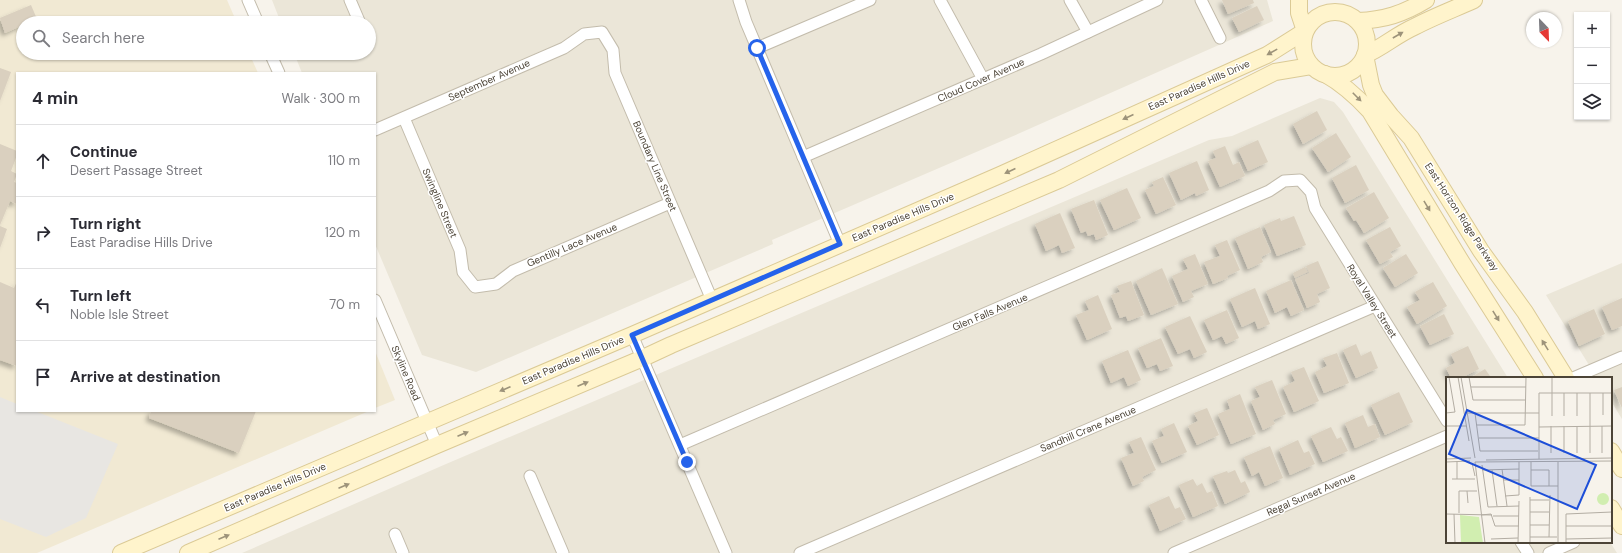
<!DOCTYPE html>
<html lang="en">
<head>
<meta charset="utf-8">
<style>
  :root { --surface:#fff; --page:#f2f2f3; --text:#2b2b33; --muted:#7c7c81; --line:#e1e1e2 }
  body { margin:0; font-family:"DM Sans",sans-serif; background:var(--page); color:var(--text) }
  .controls { position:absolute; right:12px; top:12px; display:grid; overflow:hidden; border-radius:0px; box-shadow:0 1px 3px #0004 }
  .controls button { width:36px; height:36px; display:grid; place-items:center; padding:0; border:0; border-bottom:1px solid var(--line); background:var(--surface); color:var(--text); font:20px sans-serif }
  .compass { position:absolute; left:1526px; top:12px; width:36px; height:36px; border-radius:50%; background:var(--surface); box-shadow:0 1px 3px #0004; rotate:157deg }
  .stop { position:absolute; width:12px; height:12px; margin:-9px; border:3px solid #2563eb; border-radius:50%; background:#fff }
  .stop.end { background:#2563eb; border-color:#fff; box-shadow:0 1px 4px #0008 }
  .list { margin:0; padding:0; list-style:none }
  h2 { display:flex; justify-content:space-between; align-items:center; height:52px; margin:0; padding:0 16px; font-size:17px }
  h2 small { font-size:13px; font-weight:400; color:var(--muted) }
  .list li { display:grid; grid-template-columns:26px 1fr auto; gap:12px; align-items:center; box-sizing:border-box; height:72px; padding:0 16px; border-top:1px solid var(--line) }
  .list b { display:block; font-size:15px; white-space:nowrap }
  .list p { margin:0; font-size:13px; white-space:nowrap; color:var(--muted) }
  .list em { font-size:13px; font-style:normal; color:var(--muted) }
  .icon { flex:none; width:22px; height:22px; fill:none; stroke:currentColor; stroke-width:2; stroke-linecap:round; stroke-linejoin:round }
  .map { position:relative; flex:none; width:1622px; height:553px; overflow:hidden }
  .search { position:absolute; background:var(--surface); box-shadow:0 1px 3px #0004; left:16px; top:16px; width:360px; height:44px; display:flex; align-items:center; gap:10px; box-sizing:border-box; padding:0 14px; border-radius:22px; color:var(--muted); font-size:15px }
  .panel { position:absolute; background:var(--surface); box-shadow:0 1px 3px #0004; left:16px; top:72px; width:360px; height:340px; border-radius:0px }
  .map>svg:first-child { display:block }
  .residential { fill:#ebe6d8 }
  .education { fill:#f1e9d3 }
  .parking { fill:#e8e6e2 }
  .building { fill:#dad0bf; filter:url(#shadow) }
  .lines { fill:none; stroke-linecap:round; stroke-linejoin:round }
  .street-casing { stroke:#c3bcac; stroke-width:13 }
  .secondary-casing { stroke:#dbca96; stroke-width:18 }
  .street { stroke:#fff; stroke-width:11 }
  .secondary { stroke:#fff4cc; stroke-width:16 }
  .oneway { fill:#9d937a }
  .route { stroke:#2563eb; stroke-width:5 }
  .labels { text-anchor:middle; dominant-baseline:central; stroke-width:3; stroke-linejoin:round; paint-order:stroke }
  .street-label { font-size:10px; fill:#4c4437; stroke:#fff }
  .inset-road { fill:none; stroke:#b3ada3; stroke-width:1 }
  .view { fill:#1d4ed8; fill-opacity:0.15; stroke:#1d4ed8; stroke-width:2 }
  .inset-edge { fill:none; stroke:#4c4437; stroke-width:2 }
</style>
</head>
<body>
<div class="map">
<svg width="1622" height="553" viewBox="0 0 1622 553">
  <defs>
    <filter id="shadow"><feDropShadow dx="-3.5" dy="3.5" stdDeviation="2" flood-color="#0004"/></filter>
  </defs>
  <rect width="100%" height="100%" fill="#f7f3eb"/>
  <g class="residential">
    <polygon points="272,0 1267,0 1273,21 1011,137 772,240 773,244 476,372 422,355 375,244 375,73 302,73 294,53 369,53 369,23 281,23"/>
    <polygon points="1320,98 1334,102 1343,112 1508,378 1447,378 1447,542 1610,542 1617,553 242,553 446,464 1209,140 1232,136"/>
    <polygon points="1622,263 1622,419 1611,401 1611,378 1597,378 1546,295"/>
  </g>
  <g class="education">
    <polygon points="0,0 227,0 237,23 23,23 23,53 249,53 258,73 17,73 17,411 369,411 37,553 0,553"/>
    <polygon points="375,351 395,400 375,408"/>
  </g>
  <polygon class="parking" points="0,397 17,404 17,411 35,411 118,444 86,518 46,537 0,519"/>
  <g class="building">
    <polygon points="1222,0 1253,0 1254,3 1228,14"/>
    <polygon points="31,5 37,19 27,23 23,23 23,25 5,33 0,18"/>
    <polygon points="1257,6 1264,20 1239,32 1232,18"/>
    <polygon points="0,68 11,72 0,101"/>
    <polygon points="1317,111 1327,130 1303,144 1293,124"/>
    <polygon points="1336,133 1351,157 1328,172 1312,148"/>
    <polygon points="1258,140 1268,162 1248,171 1238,149"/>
    <polygon points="0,144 17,151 17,155 11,171 17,174 14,182 17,183 17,204 10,201 0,225"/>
    <polygon points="1225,146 1233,165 1239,162 1245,176 1220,187 1208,161 1216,158 1213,151"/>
    <polygon points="1197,161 1209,190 1196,196 1195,193 1181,200 1169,173"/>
    <polygon points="1356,165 1369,190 1345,203 1332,178"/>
    <polygon points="1163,177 1176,205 1156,214 1145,190 1154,186 1152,182"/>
    <polygon points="1127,188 1141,218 1114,230 1100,200"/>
    <polygon points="1374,192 1389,218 1364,233 1356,220 1354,221 1346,208"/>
    <polygon points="1094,200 1108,235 1096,240 1094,234 1088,236 1086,231 1081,233 1071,209"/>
    <polygon points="1060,213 1075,248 1062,253 1059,245 1046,251 1035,224"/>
    <polygon points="1294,216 1306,245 1277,256 1264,225 1280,218 1281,221"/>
    <polygon points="0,226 7,229 0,248"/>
    <polygon points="1260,227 1271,252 1261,257 1263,262 1248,269 1235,238"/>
    <polygon points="1390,227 1401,246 1390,252 1393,257 1380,264 1366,240"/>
    <polygon points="1227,240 1240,270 1227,276 1228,278 1213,284 1204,262 1220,256 1215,245"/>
    <polygon points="1195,254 1208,284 1191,291 1194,297 1183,302 1172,276 1188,269 1183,259"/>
    <polygon points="1406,254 1418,273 1395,287 1383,268"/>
    <polygon points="1318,261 1330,288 1317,294 1320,302 1307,308 1295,279 1309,273 1306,266"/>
    <polygon points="1305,267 1308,272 1295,278 1293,273"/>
    <polygon points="1162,268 1178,304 1151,315 1136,281"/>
    <polygon points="1291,280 1304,310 1291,316 1287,307 1275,313 1266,291"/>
    <polygon points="17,281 17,366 0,360 0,282 14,288"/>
    <polygon points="1131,281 1144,315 1128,321 1126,316 1120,318 1111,295 1120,292 1117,286"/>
    <polygon points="1433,282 1447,306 1417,324 1407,307 1420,300 1415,292"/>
    <polygon points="1255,288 1270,324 1258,329 1255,321 1242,327 1230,299"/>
    <polygon points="1098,295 1112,329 1087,340 1076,315 1089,310 1085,301"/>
    <polygon points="1622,298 1622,326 1612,330 1602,307"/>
    <polygon points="1594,309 1605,334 1579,346 1568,321"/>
    <polygon points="1227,310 1239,338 1226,344 1222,336 1213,340 1204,320"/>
    <polygon points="1444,314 1454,334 1430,345 1420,326"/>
    <polygon points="1190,316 1207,352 1194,358 1190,349 1178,354 1165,327"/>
    <polygon points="1161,338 1173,366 1160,371 1157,364 1147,368 1138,348"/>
    <polygon points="1356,344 1361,356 1371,351 1378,368 1356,378 1343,350"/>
    <polygon points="1468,346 1479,369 1461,378 1451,378 1446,368 1455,363 1451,354"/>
    <polygon points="1128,350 1141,380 1128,386 1124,377 1111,383 1102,361"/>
    <polygon points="1337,353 1349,383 1324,393 1315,372 1327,366 1323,358"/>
    <polygon points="1304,367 1319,401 1294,412 1283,387 1295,381 1291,372"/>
    <polygon points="1485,369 1490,376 1486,378 1470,378"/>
    <polygon points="1272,380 1286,414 1273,420 1275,424 1263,430 1251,401 1260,397 1255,387"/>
    <polygon points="1622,387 1622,408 1614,390"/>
    <polygon points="1399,392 1413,422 1385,435 1371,405"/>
    <polygon points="1240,394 1256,434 1231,444 1218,414 1230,409 1227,400"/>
    <polygon points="1207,408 1219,435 1197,445 1188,426 1198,421 1194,413"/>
    <polygon points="151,411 256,411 239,453 149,418"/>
    <polygon points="1363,415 1368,427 1375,424 1380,437 1355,448 1345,423"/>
    <polygon points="1174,423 1187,452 1162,463 1152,441 1164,436 1161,429"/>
    <polygon points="1331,427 1337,439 1341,437 1348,451 1323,462 1311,436"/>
    <polygon points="1141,437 1156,470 1142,477 1144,481 1133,486 1121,458 1134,453 1129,442"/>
    <polygon points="1298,440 1304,453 1309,451 1315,464 1290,475 1279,449"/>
    <polygon points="1270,446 1283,478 1265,486 1259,472 1252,476 1244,457"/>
    <polygon points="1235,470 1241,483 1245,481 1250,492 1225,504 1213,476 1227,471 1228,473"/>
    <polygon points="1193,479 1197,486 1202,483 1207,493 1212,491 1218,506 1193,517 1179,485"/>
    <polygon points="1169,496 1175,509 1180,507 1186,519 1160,531 1149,505"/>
  </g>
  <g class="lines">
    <defs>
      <g id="street">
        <polyline points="248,0 258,23"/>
        <polyline points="350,0 359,21"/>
        <polyline points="739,0 746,22 840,244"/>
        <polyline points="940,0 983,79"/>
        <polyline points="1070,0 1088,32"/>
        <polyline points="1201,0 1220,38"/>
        <polyline points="757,48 870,0"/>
        <polyline points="270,53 279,73"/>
        <polyline points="404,118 460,250 463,272 475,287 496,284 513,271 670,203"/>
        <polyline points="375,130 564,48 584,34 602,32 613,50 615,73 712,300"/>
        <polyline points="803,157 1041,54 1157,0"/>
        <polyline points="375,300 437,445"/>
        <polyline points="632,335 726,553"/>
        <polyline points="1573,378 1622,357"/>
        <polyline points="680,445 1269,191 1284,181 1300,180 1311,192 1315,208 1447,421"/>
        <polyline points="530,476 563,553"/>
        <polyline points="395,534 403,553"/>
        <polyline points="1521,542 1528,553"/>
        <polyline points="800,553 1375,306"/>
        <polyline points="1174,553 1447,436"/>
        <polyline points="1549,553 1574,542"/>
      </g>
      <g id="secondary">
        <path d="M 1474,0 C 1454,9 1433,17 1414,27 C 1396,35 1382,48 1365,55 L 1371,85 L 1375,95 L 1391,116 L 1411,138 L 1481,251 L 1525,312 L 1566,378"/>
        <circle cx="1335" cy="44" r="32"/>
        <path d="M 1358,21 C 1384,20 1403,14 1426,0"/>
        <path d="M 1325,74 C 1343,84 1356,96 1370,111 L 1462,263 L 1535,378"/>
        <polyline points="1611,451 1622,469"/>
        <polyline points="1611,508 1622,526"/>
        <polyline points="121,553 632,335 1000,175 1267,55 1305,31 1299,13 1299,0"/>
        <polyline points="188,553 437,445 643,358 671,345 1059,180 1275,72 1311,66"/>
      </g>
    </defs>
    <use href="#street" class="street-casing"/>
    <use href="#secondary" class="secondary-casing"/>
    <use href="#street" class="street"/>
    <use href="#secondary" class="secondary"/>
  </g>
  <defs><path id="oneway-solid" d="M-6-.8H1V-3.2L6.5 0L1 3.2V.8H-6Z"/></defs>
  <g class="oneway">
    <use href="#oneway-solid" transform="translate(1398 35) rotate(-30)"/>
    <use href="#oneway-solid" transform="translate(1272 52) rotate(151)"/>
    <use href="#oneway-solid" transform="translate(1357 97) rotate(45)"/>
    <use href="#oneway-solid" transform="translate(1128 117) rotate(156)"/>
    <use href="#oneway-solid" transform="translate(1010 171) rotate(155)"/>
    <use href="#oneway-solid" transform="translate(1427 206) rotate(59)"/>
    <use href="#oneway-solid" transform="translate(1496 316) rotate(58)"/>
    <use href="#oneway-solid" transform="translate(1545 345) rotate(-122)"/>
    <use href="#oneway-solid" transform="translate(583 384) rotate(-23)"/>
    <use href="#oneway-solid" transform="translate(505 389) rotate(157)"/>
    <use href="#oneway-solid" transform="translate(463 434) rotate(-23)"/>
    <use href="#oneway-solid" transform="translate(344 486) rotate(-23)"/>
    <use href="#oneway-solid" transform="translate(224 537) rotate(-23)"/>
  </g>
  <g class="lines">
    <polyline class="route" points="687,462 632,335 840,244 757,48"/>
  </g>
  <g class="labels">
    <g class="street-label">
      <text transform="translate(489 80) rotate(-24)">September Avenue</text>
      <text transform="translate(981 80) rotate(-24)">Cloud Cover Avenue</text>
      <text transform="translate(1199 85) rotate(-24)">East Paradise Hills Drive</text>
      <text transform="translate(655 166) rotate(67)">Boundary Line Street</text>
      <text transform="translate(440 203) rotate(67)">Swingline Street</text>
      <text transform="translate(903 217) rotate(-23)">East Paradise Hills Drive</text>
      <text transform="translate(1462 217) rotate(57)">East Horizon Ridge Parkway</text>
      <text transform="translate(572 245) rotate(-23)">Gentilly Lace Avenue</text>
      <text transform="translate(1372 301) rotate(58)">Royal Valley Street</text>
      <text transform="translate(990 312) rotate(-23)">Glen Falls Avenue</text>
      <text transform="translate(573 360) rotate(-23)">East Paradise Hills Drive</text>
      <text transform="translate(406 373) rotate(67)">Skyline Road</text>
      <text transform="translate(1088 429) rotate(-23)">Sandhill Crane Avenue</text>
      <text transform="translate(275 487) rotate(-23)">East Paradise Hills Drive</text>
      <text transform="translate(1311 494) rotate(-23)">Regal Sunset Avenue</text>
    </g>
  </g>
  <g transform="translate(1446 377)">
    <rect width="166" height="166" fill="#f7f3eb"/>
    <path d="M151 122a6 6 0 1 1 12 0a6 6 0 1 1-12 0ZM 14,138 L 33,140 L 37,166 L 15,166 Z" fill="#d1eeb0"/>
    <path class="inset-road" d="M 12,0 L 23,64M 15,0 L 29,81M 23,0 L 27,23 L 80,23M 25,10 L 80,10M 131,16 L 131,39M 0,36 L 9,35 L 3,0M 21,36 L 93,36M 29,36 L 34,74 L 92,74M 157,38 L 157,16M 106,39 L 106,0M 118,39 L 118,16M 31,48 L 79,48 L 80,0M 0,49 L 20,49M 93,50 L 166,49M 33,61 L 93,61M 105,76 L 105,49M 118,76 L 118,49M 131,76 L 131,49M 144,76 L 144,16M 156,76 L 156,49M 0,82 L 25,81M 93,82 L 93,16 L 166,16M 40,83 L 166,81M 0,85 L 24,84M 29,85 L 39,166M 29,85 L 166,84M 85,85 L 85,109 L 112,109M 26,86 L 29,99M 36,88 L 42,130 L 73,129M 56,92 L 61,129M 36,93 L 73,92M 46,93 L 51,129M 85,93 L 103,93 L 103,109M 6,102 L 29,102M 11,102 L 11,84M 57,103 L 73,103M 21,114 L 22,126M 59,119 L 73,118 L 73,85M 84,123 L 103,123M 84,135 L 103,135M 13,136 L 13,114 L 31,114M 0,137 L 46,138M 8,137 L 9,166M 35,138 L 45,137 L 49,149 L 73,149M 47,139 L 73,139M 84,148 L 103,148M 120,149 L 166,149M 84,160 L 111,160M 103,160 L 104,118M 45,162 L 72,161M 120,162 L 166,161M 84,165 L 84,120M 72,166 L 73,124M 112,166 L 112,85M 120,166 L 120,137 L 166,135"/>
    <path class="view" d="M 21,33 L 150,88 L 131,132 L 3,77 Z"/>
    <rect width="166" height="166" class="inset-edge"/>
  </g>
</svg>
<div class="controls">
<button>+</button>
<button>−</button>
<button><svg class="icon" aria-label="layers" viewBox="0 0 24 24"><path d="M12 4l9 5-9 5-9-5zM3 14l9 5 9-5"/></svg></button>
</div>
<svg class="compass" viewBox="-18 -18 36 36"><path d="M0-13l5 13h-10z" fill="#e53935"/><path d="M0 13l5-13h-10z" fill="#7c7c81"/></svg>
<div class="stop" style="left:757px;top:48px"></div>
<div class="stop end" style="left:687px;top:462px"></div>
<div class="search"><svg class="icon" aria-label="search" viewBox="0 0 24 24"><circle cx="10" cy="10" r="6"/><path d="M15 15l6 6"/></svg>Search here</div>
<section class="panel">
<h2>4 min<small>Walk · 300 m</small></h2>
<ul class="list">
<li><svg class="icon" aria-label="ahead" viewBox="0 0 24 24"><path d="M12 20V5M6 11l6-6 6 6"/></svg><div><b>Continue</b><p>Desert Passage Street</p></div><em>110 m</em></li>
<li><svg class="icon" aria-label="right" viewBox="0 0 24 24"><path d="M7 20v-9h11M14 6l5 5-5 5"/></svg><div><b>Turn right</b><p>East Paradise Hills Drive</p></div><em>120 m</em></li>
<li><svg class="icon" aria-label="left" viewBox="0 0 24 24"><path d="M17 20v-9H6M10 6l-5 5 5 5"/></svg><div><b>Turn left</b><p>Noble Isle Street</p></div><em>70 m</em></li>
<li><svg class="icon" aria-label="arrive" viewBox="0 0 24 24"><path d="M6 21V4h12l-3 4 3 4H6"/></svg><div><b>Arrive at destination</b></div></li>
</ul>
</section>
</div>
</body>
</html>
